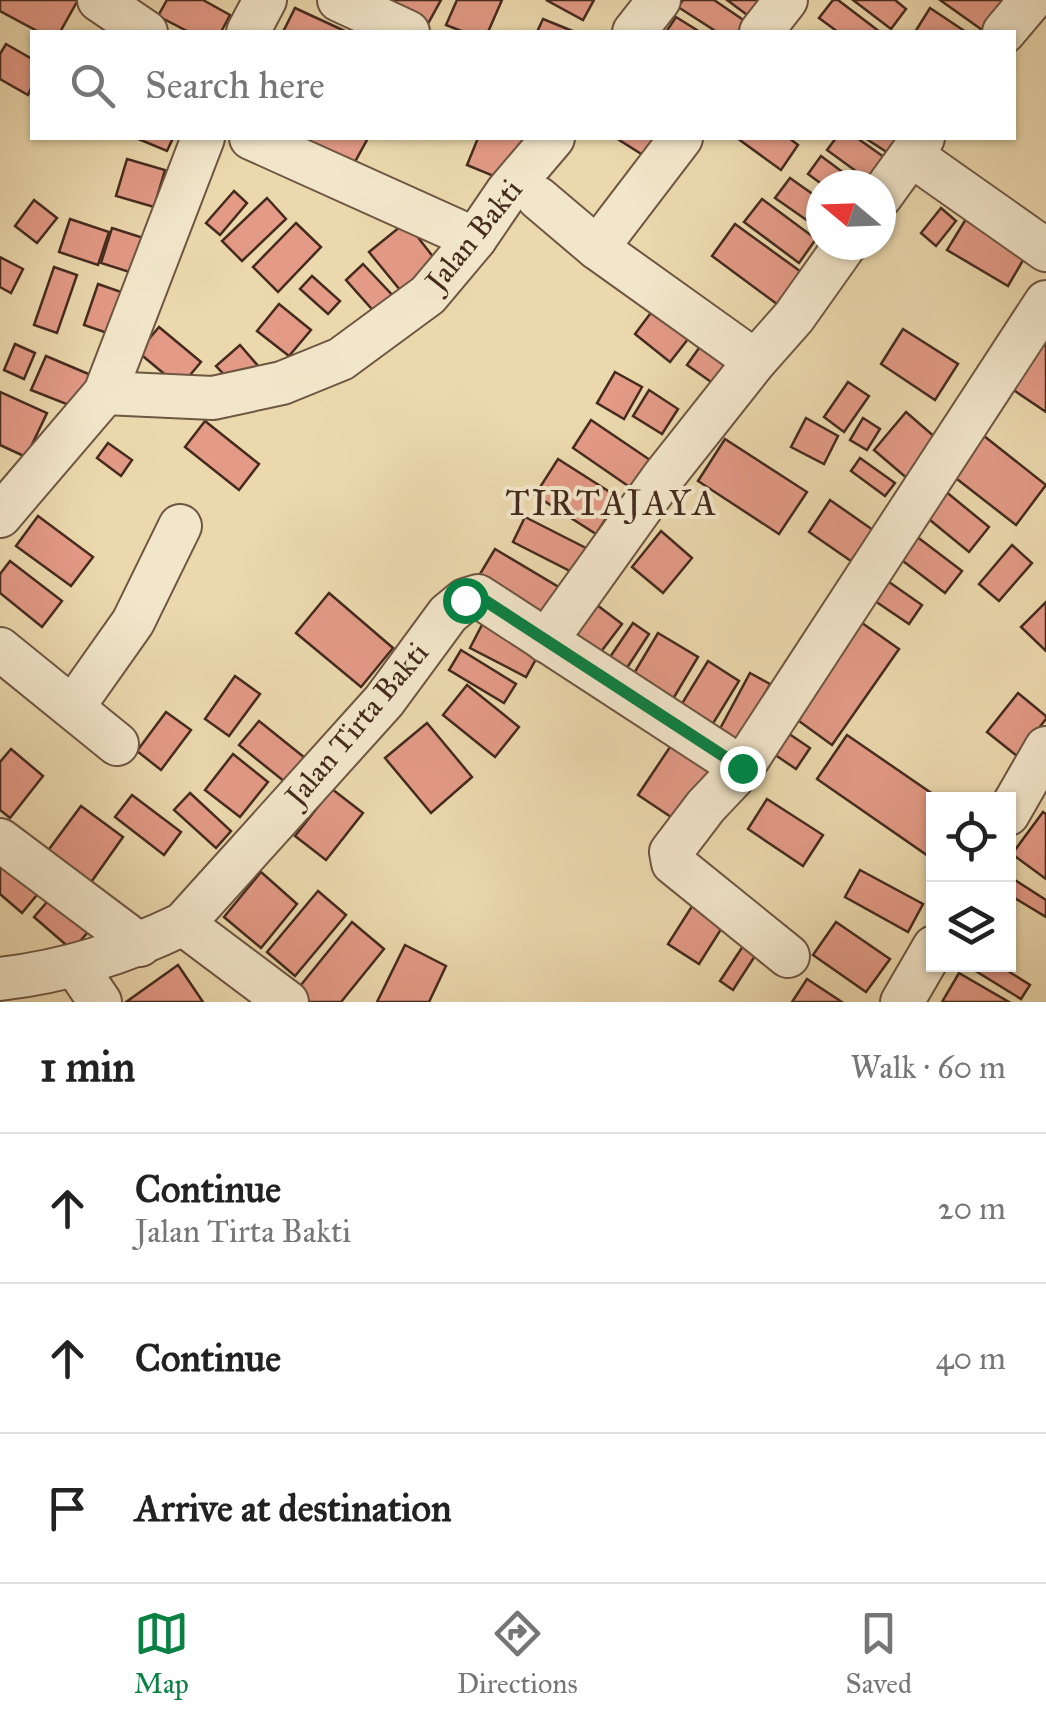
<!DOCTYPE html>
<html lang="en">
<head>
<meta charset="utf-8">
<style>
  :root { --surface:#fff; --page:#f6f6f6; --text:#222; --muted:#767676; --line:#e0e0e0; --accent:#0b8043 }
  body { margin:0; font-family:"IM FELL Great Primer",serif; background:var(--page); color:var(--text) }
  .controls { position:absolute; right:30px; bottom:30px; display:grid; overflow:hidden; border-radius:0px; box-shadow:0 2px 8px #0004 }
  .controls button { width:90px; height:90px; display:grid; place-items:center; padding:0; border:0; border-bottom:2px solid var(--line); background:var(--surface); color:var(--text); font:50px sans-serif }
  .compass { position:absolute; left:806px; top:170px; width:90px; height:90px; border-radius:50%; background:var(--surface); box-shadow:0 2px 8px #0004; rotate:289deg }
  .stop { position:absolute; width:30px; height:30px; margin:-22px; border:8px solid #0b8043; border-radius:50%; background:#fff }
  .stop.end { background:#0b8043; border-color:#fff; box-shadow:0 2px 10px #0008 }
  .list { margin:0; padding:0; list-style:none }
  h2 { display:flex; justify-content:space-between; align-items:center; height:130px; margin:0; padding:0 40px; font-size:42px }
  h2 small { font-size:32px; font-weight:400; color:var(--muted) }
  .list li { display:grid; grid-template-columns:65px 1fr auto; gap:30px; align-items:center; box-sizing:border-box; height:150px; padding:0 40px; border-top:2px solid var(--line) }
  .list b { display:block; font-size:38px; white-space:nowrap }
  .list p { margin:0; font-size:32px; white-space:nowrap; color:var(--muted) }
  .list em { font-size:32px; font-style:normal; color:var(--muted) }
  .icon { flex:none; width:55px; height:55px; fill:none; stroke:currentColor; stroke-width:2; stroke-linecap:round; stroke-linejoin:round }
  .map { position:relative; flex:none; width:1046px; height:1002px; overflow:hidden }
  .search { position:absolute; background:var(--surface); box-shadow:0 2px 8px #0004; left:30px; right:30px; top:30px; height:110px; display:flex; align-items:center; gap:25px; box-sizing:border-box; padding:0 35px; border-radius:0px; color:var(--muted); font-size:38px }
  .sheet { height:580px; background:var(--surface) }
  nav { display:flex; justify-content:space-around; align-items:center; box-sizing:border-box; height:140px; border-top:2px solid var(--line); background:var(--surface); font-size:28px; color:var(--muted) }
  nav a { display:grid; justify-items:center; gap:5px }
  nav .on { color:var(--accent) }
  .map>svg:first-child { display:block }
  .building { fill:#e39a86; stroke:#452b1e; stroke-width:2.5 }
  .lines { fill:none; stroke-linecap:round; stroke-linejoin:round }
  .minor-casing { stroke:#6e5642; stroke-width:46 }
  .minor { stroke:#f2e6ca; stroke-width:42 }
  .route { stroke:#0b8043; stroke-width:12 }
  .labels { text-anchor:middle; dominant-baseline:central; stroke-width:8; stroke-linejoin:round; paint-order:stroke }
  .street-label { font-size:30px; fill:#452b1e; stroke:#f2e6ca }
  .quarter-label { font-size:35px; letter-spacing:2.5px; fill:#452b1e; stroke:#f2e6ca }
</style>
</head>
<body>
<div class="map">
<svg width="1046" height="1002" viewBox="0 0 1046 1002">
  <rect width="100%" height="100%" fill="#ebd8ad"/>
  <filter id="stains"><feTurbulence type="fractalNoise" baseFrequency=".002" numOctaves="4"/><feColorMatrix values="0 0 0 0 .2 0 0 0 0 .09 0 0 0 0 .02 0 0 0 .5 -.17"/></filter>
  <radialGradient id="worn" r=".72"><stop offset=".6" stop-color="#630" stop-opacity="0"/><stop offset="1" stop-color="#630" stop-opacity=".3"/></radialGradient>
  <g class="building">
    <polygon points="0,0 78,0 60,32 39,32 0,11"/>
    <polygon points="167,0 203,0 230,15 221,32 189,32 158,16"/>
    <polygon points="395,0 441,0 425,29 390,10"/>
    <polygon points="457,0 502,0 488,32 464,32 446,25"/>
    <polygon points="546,0 594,0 583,20"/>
    <polygon points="683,0 714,0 745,21 738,32 717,32 678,7"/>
    <polygon points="727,0 763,0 750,17"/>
    <polygon points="833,0 838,0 880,32 838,32 819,18"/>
    <polygon points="853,0 895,0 906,9 891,29"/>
    <polygon points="940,0 1008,0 985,32"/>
    <polygon points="295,8 347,32 283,32"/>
    <polygon points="930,8 966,32 915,32"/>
    <polygon points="676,17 700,32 666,32"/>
    <polygon points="543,19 575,32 537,32"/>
    <polygon points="6,44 32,59 32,86 28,95 0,79 0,54"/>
    <polygon points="136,138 173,138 167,151"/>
    <polygon points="306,138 368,138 351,169 303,144"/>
    <polygon points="478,138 533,138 513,184 467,165"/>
    <polygon points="616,138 654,138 643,155"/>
    <polygon points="737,138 789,138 798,145 781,170"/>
    <polygon points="836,138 857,138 891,162 875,185 827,150"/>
    <polygon points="865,138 909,138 896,158"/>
    <polygon points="821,156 860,185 823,185 808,174"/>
    <polygon points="127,159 165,170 154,207 116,196"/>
    <polygon points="790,178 821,200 821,230 775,198"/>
    <polygon points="234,191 247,203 220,235 206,223"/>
    <polygon points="267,198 286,219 242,261 222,241"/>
    <polygon points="762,199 816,239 799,263 744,222"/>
    <polygon points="34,200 57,218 37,243 15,226"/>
    <polygon points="941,208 956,221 936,246 921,233"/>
    <polygon points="969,214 1029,250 1008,286 947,250"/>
    <polygon points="70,219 109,232 98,265 59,252"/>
    <polygon points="406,222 441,267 405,296 369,252"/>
    <polygon points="296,223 321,247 278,292 253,267"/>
    <polygon points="735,224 804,274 781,307 712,256"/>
    <polygon points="112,228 153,241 142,276 101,263"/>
    <polygon points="0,257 23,269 11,293 0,287"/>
    <polygon points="363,264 396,299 378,316 346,280"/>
    <polygon points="54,267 77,275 57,333 34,325"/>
    <polygon points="312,276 340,301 328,314 300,289"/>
    <polygon points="98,284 124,293 110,334 84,325"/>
    <polygon points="279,304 311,330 289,356 257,331"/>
    <polygon points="656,306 692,334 670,362 635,334"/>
    <polygon points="159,327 201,362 180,387 138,352"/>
    <polygon points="903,329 958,364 935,400 881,364"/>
    <polygon points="704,341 741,367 724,391 687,365"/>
    <polygon points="15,344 35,353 24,379 4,370"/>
    <polygon points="1042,344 1046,346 1046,412 1012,389"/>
    <polygon points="240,345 259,367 237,388 216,366"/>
    <polygon points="46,356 98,378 84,411 31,390"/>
    <polygon points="615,372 642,387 624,419 597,403"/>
    <polygon points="848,382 869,396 844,432 824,417"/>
    <polygon points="649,390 678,409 662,434 633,416"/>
    <polygon points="0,392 47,413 26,457 0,445"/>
    <polygon points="906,412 944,445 916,486 874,450"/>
    <polygon points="806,418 838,436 824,464 791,447"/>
    <polygon points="863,418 880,429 867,450 850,440"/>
    <polygon points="591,420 653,462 634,490 573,448"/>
    <polygon points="205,421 259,464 239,490 185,447"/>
    <polygon points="979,432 1046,485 1016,525 948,472"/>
    <polygon points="725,439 807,492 779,534 698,481"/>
    <polygon points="108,443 132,460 121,476 97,458"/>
    <polygon points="860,458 895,483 885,496 851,471"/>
    <polygon points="558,459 619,498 596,534 535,495"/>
    <polygon points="939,486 989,527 969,552 919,511"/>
    <polygon points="830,500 873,530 851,561 809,532"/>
    <polygon points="38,516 93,557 71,586 16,546"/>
    <polygon points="525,517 586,548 574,573 513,542"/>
    <polygon points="661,531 692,558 663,593 632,567"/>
    <polygon points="916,536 962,571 945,593 899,558"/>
    <polygon points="1012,545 1032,563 999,601 979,584"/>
    <polygon points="495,549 562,589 541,623 474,584"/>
    <polygon points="10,561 62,601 42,627 0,593 0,574"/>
    <polygon points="879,575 922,605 909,624 866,595"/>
    <polygon points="329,593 393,648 361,687 296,633"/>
    <polygon points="1046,602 1046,651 1021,627"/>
    <polygon points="597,605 622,624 597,657 572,638"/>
    <polygon points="855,618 899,649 832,745 788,713"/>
    <polygon points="484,621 541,650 526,677 470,648"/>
    <polygon points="633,623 649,634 621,677 604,666"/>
    <polygon points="658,633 698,657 667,709 627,685"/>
    <polygon points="461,650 516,684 504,703 449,670"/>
    <polygon points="708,661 739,681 709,730 678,710"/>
    <polygon points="750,673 770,684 735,751 714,740"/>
    <polygon points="235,676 260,694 229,736 205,719"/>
    <polygon points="467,685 519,727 495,757 443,715"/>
    <polygon points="1018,693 1046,716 1046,719 1017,756 987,732"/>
    <polygon points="166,712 191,730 161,770 137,751"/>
    <polygon points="259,721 310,762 290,786 239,745"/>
    <polygon points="427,723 472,777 431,813 385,758"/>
    <polygon points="776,725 810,748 796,769 762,746"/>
    <polygon points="847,735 940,799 934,799 934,860 817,779"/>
    <polygon points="674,741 716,769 680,823 638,795"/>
    <polygon points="11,749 43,776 10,818 0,810 0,762"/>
    <polygon points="233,754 268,782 240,817 205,790"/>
    <polygon points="332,789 363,813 326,860 295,836"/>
    <polygon points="190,793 231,831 216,848 174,810"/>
    <polygon points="132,795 181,832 164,855 115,817"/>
    <polygon points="767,799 823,835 803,866 748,829"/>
    <polygon points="81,806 123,837 87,888 44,856"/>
    <polygon points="1043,812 1046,814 1046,879 1012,854"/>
    <polygon points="0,850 46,884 22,913 0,894"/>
    <polygon points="860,870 923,904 908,932 845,897"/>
    <polygon points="261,872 297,904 261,948 224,917"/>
    <polygon points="1015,880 1046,900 1046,917 1008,894"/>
    <polygon points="59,888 97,922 72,950 34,917"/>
    <polygon points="318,891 346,915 295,976 267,952"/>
    <polygon points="701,892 732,912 699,964 668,944"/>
    <polygon points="352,922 384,949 341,1002 309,1002 296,991"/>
    <polygon points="836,922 890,959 866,992 813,955"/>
    <polygon points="751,934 764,942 733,990 720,981"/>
    <polygon points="405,945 446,966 429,1002 377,1002"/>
    <polygon points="997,964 1030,985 1021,999 966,965"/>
    <polygon points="178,965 203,1002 126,1002"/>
    <polygon points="959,973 1009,1002 942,1002"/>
    <polygon points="807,979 842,1002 792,1002"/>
  </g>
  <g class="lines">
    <defs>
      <g id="minor">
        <polyline points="99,0 146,32"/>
        <polyline points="339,0 408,32"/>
        <polyline points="248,32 265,0"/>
        <polyline points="634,32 659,0"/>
        <polyline points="761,32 786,0"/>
        <polyline points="1004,32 1031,0"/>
        <polyline points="251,138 475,239"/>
        <polyline points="911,155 1046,250"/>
        <polyline points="881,196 923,138"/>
        <polyline points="538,198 597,248 755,361"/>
        <polyline points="597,248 681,138"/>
        <polyline points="105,393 213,398 282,383 341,359 428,295 475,239 507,192 553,138"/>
        <polyline points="0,516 105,393 203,138"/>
        <polyline points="546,641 664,476 755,361 794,317 845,245"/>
        <polyline points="0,649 117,744"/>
        <polyline points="73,707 133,622 180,526"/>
        <polyline points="1008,814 1046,748"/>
        <polyline points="0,840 140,945"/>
        <polyline points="183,924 287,1002"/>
        <polyline points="788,956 673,863 671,852 706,806 742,768 1046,302"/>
        <polyline points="75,965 100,1002"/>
        <path d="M 0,979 C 67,971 123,953 183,924 L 384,701 L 448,614 L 465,600 L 478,596 L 742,768"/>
        <polyline points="902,1002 934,947"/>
      </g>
    </defs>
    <use href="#minor" class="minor-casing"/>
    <use href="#minor" class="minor"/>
  </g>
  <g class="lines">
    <polyline class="route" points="465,600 478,596 742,768"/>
  </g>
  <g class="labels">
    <g class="street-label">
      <text transform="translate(474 235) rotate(-51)">Jalan Bakti</text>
      <text transform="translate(357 724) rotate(-50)">Jalan Tirta Bakti</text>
    </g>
    <g class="quarter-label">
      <text x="612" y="503">TIRTAJAYA</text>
    </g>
  </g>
  <rect width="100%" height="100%" filter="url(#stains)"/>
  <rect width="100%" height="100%" fill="url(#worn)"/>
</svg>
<div class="controls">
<button><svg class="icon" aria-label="locate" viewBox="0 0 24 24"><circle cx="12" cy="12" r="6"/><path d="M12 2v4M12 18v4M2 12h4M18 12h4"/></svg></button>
<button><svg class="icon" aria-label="layers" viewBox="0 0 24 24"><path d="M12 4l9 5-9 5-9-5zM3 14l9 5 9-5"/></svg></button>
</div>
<svg class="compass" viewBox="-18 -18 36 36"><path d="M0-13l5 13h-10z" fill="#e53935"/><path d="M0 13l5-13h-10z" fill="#767676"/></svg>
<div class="stop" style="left:465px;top:600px"></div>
<div class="stop end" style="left:742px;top:768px"></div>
<div class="search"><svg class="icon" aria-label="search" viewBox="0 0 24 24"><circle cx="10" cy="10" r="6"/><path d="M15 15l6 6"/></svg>Search here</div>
</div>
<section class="sheet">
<h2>1 min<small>Walk · 60 m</small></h2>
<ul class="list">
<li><svg class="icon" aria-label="ahead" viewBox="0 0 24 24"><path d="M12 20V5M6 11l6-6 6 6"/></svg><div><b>Continue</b><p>Jalan Tirta Bakti</p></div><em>20 m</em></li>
<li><svg class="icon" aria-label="ahead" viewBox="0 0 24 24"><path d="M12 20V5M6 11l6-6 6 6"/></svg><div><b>Continue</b></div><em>40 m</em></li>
<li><svg class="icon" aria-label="arrive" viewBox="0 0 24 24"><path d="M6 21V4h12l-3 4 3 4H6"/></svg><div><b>Arrive at destination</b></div></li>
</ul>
</section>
<nav>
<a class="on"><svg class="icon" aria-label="map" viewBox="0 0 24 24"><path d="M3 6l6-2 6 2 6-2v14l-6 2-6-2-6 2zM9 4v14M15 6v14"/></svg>Map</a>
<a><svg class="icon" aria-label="directions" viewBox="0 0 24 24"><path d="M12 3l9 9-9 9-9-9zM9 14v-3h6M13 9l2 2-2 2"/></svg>Directions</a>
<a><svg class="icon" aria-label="saved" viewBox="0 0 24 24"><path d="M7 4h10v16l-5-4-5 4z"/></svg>Saved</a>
</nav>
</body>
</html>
